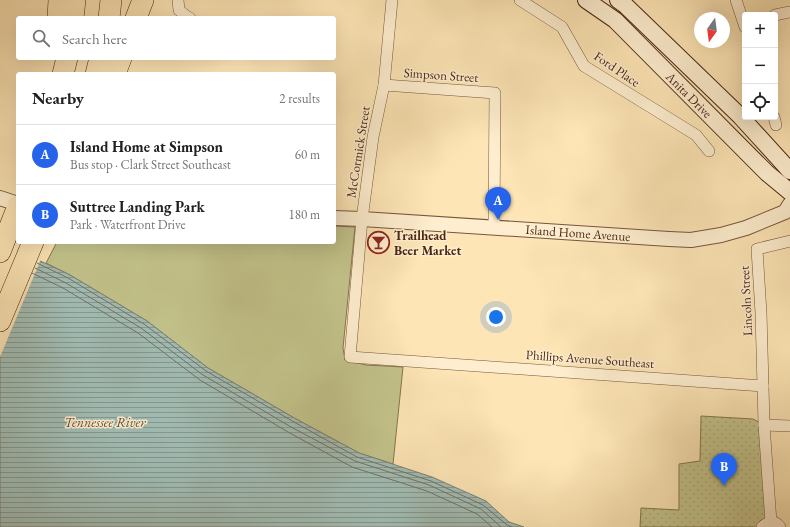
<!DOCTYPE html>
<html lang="en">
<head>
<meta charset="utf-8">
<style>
  :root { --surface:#fff; --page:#f6f6f6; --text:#202124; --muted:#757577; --line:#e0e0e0; --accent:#2563eb }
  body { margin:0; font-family:"EB Garamond",serif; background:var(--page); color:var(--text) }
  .controls { position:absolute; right:12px; top:12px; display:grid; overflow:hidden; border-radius:4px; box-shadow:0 4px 16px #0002 }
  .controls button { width:36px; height:36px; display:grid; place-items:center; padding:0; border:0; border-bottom:1px solid var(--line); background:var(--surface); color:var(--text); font:20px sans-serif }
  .compass { position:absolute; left:694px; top:12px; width:36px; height:36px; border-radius:50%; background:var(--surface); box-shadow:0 4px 16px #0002; rotate:194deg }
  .you { position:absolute; left:496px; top:317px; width:14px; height:14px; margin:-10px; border:3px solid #fff; border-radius:50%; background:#1a73e8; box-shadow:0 0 0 6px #1a73e833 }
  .badge { display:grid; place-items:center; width:26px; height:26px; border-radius:50%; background:var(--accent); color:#fff; font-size:13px; font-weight:700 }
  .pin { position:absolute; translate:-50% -33px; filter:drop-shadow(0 1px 2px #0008) }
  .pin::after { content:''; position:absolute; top:21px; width:14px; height:12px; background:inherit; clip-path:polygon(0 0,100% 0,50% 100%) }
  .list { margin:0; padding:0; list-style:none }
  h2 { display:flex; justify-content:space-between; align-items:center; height:52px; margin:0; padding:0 16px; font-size:17px }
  h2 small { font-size:13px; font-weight:400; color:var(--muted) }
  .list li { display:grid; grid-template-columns:26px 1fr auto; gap:12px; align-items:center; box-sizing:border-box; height:60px; padding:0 16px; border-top:1px solid var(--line) }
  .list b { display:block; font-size:15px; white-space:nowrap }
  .list p { margin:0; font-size:13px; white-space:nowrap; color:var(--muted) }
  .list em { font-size:13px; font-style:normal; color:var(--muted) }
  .icon { flex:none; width:22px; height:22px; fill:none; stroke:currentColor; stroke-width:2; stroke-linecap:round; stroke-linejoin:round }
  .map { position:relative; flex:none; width:790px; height:527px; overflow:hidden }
  .search { position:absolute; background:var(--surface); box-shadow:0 4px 16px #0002; left:16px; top:16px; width:320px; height:44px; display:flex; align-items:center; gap:10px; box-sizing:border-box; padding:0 14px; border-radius:4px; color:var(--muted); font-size:15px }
  .panel { position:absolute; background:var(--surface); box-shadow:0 4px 16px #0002; left:16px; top:72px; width:320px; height:172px; border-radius:4px }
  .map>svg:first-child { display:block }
  .grass { fill:#c3c38b; stroke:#867450 }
  .park { fill:url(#park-dots); stroke:#867450 }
  .water { fill:url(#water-rules); stroke:#7e8175 }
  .pier { fill:#fde5b5 }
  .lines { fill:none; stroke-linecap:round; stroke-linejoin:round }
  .shore { stroke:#757265; stroke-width:1 }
  .minor-casing { stroke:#76563d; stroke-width:12 }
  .tertiary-casing { stroke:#76563d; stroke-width:16 }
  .secondary-casing { stroke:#492615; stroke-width:18 }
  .motorway-casing { stroke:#492615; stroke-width:22 }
  .minor { stroke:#feeecf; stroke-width:11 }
  .tertiary { stroke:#feeecf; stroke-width:14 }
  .secondary { stroke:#feeecf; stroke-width:16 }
  .motorway { stroke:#fde5b5; stroke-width:21 }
  .labels { text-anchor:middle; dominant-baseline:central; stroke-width:3; stroke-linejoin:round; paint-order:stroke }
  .street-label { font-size:13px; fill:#492615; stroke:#feeecf }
  .poi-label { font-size:13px; font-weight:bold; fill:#492615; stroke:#feeecf; text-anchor:start }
  .water-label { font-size:14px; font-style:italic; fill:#5f4c3d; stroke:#feeecf }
</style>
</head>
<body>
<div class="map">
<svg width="790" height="527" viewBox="0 0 790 527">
  <defs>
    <pattern id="park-dots" width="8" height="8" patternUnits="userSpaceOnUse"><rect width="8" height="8" fill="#c3c38b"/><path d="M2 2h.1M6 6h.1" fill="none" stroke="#a9a777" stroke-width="1.8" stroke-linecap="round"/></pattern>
    <pattern id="water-rules" width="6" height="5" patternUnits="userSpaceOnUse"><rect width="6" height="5" fill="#a1bdb5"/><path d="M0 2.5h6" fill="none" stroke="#859992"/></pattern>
  </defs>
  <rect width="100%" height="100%" fill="#fde5b5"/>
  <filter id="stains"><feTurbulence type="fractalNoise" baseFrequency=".005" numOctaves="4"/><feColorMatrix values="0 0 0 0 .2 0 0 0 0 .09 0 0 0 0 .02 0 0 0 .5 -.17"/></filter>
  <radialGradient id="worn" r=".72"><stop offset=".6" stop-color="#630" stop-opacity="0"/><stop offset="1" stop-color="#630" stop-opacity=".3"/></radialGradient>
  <polygon class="grass" points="334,226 355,227 343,348 345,360 366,365 403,367 393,464 359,453 296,419 208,368 147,321 70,275 46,263 57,242 334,242"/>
  <polygon class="park" points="701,416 753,419 764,425 771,522 780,527 640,527 641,508 679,510 679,464 700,461"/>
  <polygon class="water" points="0,242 70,275 147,321 208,368 296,419 359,453 432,477 486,501 509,522 524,527 0,527"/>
  <polygon class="pier" points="0,240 41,259 0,357"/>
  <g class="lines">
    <g class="shore">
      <polyline points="37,263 68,278 144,324 206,371 294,422 357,457 431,481 483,505 507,525 512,527"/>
      <polyline points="35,268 66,283 141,328 203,375 291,427 355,461 429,485 481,509 501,527"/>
      <polyline points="32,273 63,288 138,333 200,380 288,432 352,467 427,491 477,514 492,527"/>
    </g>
    <defs>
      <g id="minor">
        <polyline points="178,0 179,10 186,16 190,18"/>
        <polyline points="392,0 384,85 373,137 362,219 350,357 763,386 764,425 790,426"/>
        <polyline points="520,0 562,27 584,66 696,135 709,151"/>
        <polyline points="736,0 745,27"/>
        <polyline points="775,15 790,12"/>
        <polyline points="384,85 495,93 494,227"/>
        <polyline points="774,117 776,125"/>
        <polyline points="763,386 761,313 757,249 790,241"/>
        <polyline points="764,425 771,522"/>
        <path d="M 762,527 C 768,521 775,520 780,527"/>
      </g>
      <g id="tertiary">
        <polyline points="0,198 18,204"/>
        <polyline points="334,218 362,219 669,239 691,240 721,235 746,228 785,212 790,204"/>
      </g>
      <g id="secondary">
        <polyline points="586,0 615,20 767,173 790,192"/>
        <polyline points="618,0 625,5 740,116 790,171"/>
      </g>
      <g id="motorway">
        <polyline points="58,18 59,0"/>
        <polyline points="73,18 75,0"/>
        <polyline points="109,18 111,0"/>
        <polyline points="136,18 143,0"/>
        <polyline points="63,74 67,58"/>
        <polyline points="96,74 100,58"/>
        <polyline points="115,74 121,58"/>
        <polyline points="0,252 18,206"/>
        <polyline points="0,321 33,242"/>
      </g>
    </defs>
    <use href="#minor" class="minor-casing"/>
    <use href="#tertiary" class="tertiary-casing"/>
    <use href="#secondary" class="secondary-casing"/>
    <use href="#motorway" class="motorway-casing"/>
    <use href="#minor" class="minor"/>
    <use href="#tertiary" class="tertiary"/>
    <use href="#secondary" class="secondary"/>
    <use href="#motorway" class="motorway"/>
  </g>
  <defs>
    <symbol id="bar-ring" viewBox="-11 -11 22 22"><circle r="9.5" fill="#feeecf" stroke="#8f2418" stroke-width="1.5"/><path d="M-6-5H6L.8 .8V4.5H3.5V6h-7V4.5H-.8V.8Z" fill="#8f2418"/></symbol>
  </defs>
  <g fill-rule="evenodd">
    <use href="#bar-ring" x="366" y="230" width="25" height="25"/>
  </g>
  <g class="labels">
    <g class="street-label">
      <text transform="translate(617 69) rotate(34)">Ford Place</text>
      <text transform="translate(441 75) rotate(4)">Simpson Street</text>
      <text transform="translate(689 95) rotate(45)">Anita Drive</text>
      <text transform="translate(358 152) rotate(-81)">McCormick Street</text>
      <text transform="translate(578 233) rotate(4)">Island Home Avenue</text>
      <text transform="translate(746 301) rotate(-93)">Lincoln Street</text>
      <text transform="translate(590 359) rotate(4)">Phillips Avenue Southeast</text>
    </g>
    <g class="poi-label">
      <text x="394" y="235">Trailhead<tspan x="394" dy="15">Beer Market</tspan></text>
    </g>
    <g class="water-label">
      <text x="105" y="422">Tennessee River</text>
    </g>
  </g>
  <rect width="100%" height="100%" filter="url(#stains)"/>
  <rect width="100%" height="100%" fill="url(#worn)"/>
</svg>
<div class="controls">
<button>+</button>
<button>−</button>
<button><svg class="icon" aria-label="locate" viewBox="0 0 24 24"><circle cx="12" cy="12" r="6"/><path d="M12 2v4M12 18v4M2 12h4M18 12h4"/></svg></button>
</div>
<svg class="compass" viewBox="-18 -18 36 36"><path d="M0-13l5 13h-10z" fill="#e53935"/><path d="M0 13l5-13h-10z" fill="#757577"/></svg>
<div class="you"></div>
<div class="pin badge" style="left:498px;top:220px">A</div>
<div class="pin badge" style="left:724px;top:486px">B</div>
<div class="search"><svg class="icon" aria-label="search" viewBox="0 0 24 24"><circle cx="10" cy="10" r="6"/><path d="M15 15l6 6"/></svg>Search here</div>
<section class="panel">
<h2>Nearby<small>2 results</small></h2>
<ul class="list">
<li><span class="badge">A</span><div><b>Island Home at Simpson</b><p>Bus stop · Clark Street Southeast</p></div><em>60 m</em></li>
<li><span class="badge">B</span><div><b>Suttree Landing Park</b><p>Park · Waterfront Drive</p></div><em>180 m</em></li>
</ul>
</section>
</div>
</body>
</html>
